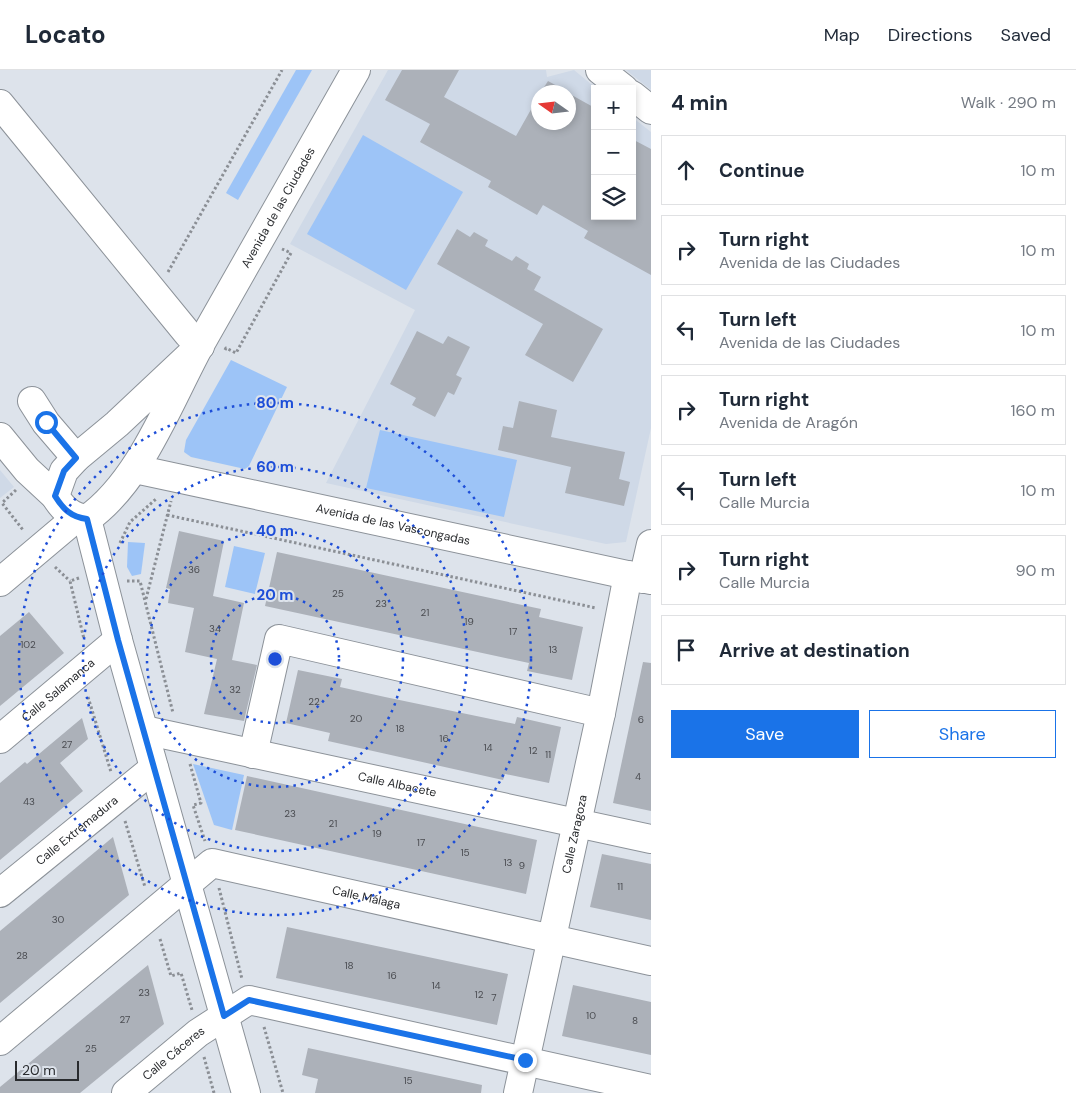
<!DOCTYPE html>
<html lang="en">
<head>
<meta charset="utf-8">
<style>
  :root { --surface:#fff; --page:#f2f2f3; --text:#1f2937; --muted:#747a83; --line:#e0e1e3; --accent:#1a73e8 }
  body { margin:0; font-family:"DM Sans",sans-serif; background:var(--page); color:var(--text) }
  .controls { position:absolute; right:15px; top:15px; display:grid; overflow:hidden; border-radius:0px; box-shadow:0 2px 8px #0003 }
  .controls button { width:45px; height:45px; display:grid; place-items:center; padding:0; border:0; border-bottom:1px solid var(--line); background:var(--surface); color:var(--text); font:25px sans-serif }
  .compass { position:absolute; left:531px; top:15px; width:45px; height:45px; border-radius:50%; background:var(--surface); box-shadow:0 2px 8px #0003; rotate:284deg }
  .scale { position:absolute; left:15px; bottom:12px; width:64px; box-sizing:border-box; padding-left:5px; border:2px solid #292b2e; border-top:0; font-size:14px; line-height:18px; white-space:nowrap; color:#292b2e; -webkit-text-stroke:4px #dde3eb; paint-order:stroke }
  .stop { position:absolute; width:15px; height:15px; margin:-11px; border:4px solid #1a73e8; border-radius:50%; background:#fff }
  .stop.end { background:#1a73e8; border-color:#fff; box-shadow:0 1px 5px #0008 }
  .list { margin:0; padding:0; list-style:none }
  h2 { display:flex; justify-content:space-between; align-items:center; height:65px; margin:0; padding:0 20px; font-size:21px }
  h2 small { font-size:16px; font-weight:400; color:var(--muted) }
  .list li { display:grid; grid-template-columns:32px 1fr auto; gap:15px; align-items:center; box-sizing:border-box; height:70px; margin:0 10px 10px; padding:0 10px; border:1px solid var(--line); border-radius:0px }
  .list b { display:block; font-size:19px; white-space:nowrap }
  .list p { margin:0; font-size:16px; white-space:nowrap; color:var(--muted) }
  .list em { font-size:16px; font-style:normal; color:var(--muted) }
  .actions { display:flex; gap:10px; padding:15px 20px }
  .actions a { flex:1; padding:11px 0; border:1px solid var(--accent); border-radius:0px; text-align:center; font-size:18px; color:var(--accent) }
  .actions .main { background:var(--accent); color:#fff }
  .icon { flex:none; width:28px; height:28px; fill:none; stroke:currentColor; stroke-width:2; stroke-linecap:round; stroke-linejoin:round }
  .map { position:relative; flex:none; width:651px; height:1023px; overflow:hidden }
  header { display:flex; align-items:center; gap:30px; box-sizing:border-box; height:70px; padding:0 25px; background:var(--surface); border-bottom:1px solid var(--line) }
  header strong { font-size:24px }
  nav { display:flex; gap:28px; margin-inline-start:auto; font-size:18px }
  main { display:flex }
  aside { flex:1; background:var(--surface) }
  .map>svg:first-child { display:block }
  .built { fill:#cfd9e7; fill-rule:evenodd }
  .green { fill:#9dc4f7 }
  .building { fill:#acb1b9 }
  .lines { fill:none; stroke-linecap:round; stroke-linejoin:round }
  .minor-casing { stroke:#8c9299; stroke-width:30 }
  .path { stroke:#8b8f95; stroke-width:3; stroke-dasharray:2.5 2.5; stroke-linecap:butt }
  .minor { stroke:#fff; stroke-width:28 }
  .route { stroke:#1a73e8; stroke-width:6 }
  .ring { fill:none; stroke:#1d4ed8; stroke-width:2.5; stroke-dasharray:2.5 5 }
  .labels { text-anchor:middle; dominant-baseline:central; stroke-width:4; stroke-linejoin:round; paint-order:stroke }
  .number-label { font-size:10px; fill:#4a4c51 }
  .street-label { font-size:12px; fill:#292b2e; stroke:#dde3eb }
  .centre { fill:#1d4ed8; stroke:#dde3eb; stroke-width:2.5 }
  .ring-label { font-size:15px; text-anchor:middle; font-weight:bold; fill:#1d4ed8; stroke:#dde3eb; stroke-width:4; stroke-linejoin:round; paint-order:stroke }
</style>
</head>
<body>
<header>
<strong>Locato</strong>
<nav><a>Map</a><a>Directions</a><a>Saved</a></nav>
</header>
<main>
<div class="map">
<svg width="651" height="1023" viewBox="0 0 651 1023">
  <rect width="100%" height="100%" fill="#dde3eb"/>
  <g class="built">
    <path d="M 388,0 L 546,0 L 547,7 L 574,0 L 597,19 L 595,19 L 595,146 L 632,146 L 632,47 L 651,62 L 651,358 L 626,472 L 606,474 L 326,413 L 415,240 L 290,174 ZM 538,22 L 568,22 L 568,52 L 538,52 Z"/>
    <polygon points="626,0 651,0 651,20"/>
    <polygon points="0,400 14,417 0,428"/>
  </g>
  <g class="green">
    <polygon points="296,0 312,0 238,130 226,123"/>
    <polygon points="363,65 463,122 406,220 307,164"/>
    <polygon points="231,290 287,317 249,396 245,399 191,387 184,382 186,370"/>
    <polygon points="380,360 517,390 504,447 366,418"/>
    <polygon points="128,472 145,473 141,504 132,506 127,497"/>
    <polygon points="234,476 265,483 255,524 225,517"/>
    <polygon points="193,694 244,705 232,760 214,755"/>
  </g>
  <g class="building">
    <polygon points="402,0 459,0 444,27 516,66 538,27 538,52 568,52 568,23 595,38 595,146 632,146 632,69 651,79 651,205 584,168 588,161 543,135 537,145 488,117 491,111 420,72 430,54 385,30"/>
    <polygon points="548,11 568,22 541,22"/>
    <polygon points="457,159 470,167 474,162 488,170 485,176 512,191 516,186 529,194 527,199 541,207 534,220 603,259 573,312 525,285 543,254 437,194"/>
    <polygon points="417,261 443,274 448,266 470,277 456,305 462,308 454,325 448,322 435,347 412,335 416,328 390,314"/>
    <polygon points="519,331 557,340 551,367 625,382 619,409 630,412 624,436 565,423 571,397 498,380 503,356 513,358"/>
    <polygon points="179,461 224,471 213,526 244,533 232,590 257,595 244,651 204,644 217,589 185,582 194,538 168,533 170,519 166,518"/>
    <polygon points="277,482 541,539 539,547 583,557 572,610 527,601 529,593 265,536"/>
    <polygon points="29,542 64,583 0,636 0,566"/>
    <polygon points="643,592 651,593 651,741 613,733"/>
    <polygon points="298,600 342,609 340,617 385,627 515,654 517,647 561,657 549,713 505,704 503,710 328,671 330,663 286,653"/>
    <polygon points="82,648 88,669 60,693 83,721 0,790 0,713 25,692 27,694"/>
    <polygon points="247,706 537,770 526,824 235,760"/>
    <polygon points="113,767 129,825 0,933 0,861"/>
    <polygon points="602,784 651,794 651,850 590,837"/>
    <polygon points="287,857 508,904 497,955 276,908"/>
    <polygon points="148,895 164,954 80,1023 0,1023 0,1017"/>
    <polygon points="573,915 651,932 651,985 562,966"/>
    <polygon points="308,978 482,1015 481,1023 315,1023 318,1009 302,1005"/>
  </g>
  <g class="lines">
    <defs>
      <g id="minor">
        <polyline points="600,0 624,19"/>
        <polyline points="632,25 651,40"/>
        <polyline points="0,34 188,264 200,276"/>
        <path id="s1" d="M 200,276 L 117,354 L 76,388 L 64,401 L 55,426 C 63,439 71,447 87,449 C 141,411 169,331 201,273 C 253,182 305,91 356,0"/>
        <polyline points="32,331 46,353 76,388"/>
        <polyline points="0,367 27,400 55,426"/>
        <path id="s2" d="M 135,399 L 651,510"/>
        <polyline points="87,449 118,570 246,1023"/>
        <polyline points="643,509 651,474"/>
        <polyline points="0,512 76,448"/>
        <path id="s3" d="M 144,660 L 651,769"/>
        <path id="s4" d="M 0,669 L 118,570"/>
        <polyline points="253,684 279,569 601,643"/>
        <path id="s5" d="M 0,823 L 154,698"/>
        <path id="s6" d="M 0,971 L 212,793 L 651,891"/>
        <path id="s7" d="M 126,1023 L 198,963 L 249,930 L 651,1019"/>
        <path id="s8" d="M 518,1023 L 601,643 L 628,505"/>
      </g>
    </defs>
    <use href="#minor" class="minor-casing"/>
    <g class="path">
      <polyline points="168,202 282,0"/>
      <polyline points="225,280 226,278 236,283 291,183 282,179"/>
      <polyline points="16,420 2,433 23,460"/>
      <polyline points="167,445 596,538"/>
      <polyline points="120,473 130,452 156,429"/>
      <polyline points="55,497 70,511"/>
      <polyline points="79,508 70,511 84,569"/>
      <polyline points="127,511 140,511 173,643"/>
      <polyline points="146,529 171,431"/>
      <polyline points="88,627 111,702"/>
      <polyline points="190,694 201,733 193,735 205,771"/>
      <polyline points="125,751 145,817"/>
      <polyline points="219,818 242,909"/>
      <polyline points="160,869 171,906 181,903 192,940"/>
      <polyline points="264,957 283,1023"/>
      <polyline points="204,987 214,1023"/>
    </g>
    <use href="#minor" class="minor"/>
  </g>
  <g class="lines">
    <path class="route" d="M 46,352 L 76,388 L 64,401 L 55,426 C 63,439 71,447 87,449 L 118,570 L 224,946 L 249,930 L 525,990"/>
  </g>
  <g class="ring">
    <circle cx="275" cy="589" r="64"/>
    <circle cx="275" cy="589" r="128"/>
    <circle cx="275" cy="589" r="192"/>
    <circle cx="275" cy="589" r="256"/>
  </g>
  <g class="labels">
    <g class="number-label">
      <text x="194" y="499">36</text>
      <text x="338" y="523">25</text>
      <text x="381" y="533">23</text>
      <text x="425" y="542">21</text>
      <text x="469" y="551">19</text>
      <text x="215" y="558">34</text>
      <text x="513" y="561">17</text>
      <text x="28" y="574">102</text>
      <text x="553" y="579">13</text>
      <text x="235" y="619">32</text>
      <text x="314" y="631">22</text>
      <text x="356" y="648">20</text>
      <text x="641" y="649">6</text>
      <text x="400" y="658">18</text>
      <text x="444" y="668">16</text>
      <text x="67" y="674">27</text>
      <text x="488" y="677">14</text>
      <text x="533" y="680">12</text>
      <text x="548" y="684">11</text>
      <text x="638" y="706">4</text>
      <text x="29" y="731">43</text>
      <text x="290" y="743">23</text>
      <text x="333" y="753">21</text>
      <text x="377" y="763">19</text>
      <text x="421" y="772">17</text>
      <text x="465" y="782">15</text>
      <text x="508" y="792">13</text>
      <text x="522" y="795">9</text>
      <text x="620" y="816">11</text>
      <text x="58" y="849">30</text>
      <text x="22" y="885">28</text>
      <text x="349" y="895">18</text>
      <text x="392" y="905">16</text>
      <text x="436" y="915">14</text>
      <text x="144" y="922">23</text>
      <text x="479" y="924">12</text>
      <text x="494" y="927">7</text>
      <text x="591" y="945">10</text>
      <text x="125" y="949">27</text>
      <text x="635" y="950">8</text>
      <text x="91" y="978">25</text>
      <text x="408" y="1010">15</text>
    </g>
    <g class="street-label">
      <text stroke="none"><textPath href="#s1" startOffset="620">Avenida de las Ciudades</textPath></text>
      <text stroke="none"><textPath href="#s2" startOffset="264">Avenida de las Vascongadas</textPath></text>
      <text stroke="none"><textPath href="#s4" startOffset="76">Calle Salamanca</textPath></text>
      <text stroke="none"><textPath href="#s3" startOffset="259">Calle Albacete</textPath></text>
      <text stroke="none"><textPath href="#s5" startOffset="99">Calle Extremadura</textPath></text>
      <text stroke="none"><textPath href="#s8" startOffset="265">Calle Zaragoza</textPath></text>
      <text stroke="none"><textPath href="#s6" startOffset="435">Calle Málaga</textPath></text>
      <text stroke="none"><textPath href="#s7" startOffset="62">Calle Cáceres</textPath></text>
    </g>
  </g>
  <circle cx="275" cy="589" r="8" class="centre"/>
  <g class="ring-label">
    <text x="275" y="338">80 m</text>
    <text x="275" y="402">60 m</text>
    <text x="275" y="466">40 m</text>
    <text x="275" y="530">20 m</text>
  </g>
</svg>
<div class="controls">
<button>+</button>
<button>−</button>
<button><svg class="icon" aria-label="layers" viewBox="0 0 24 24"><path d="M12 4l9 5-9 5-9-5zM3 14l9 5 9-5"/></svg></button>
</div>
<svg class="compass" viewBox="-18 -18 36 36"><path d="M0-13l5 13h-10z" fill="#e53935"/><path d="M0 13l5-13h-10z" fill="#747a83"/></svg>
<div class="scale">20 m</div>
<div class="stop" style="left:46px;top:352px"></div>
<div class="stop end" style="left:525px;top:990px"></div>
</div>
<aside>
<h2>4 min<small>Walk · 290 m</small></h2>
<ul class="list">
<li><svg class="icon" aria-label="ahead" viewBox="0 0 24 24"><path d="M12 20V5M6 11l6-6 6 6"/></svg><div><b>Continue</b></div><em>10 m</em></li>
<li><svg class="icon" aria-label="right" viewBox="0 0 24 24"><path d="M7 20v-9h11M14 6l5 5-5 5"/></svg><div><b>Turn right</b><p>Avenida de las Ciudades</p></div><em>10 m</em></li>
<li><svg class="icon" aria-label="left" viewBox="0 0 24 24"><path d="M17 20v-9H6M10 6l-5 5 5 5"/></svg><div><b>Turn left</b><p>Avenida de las Ciudades</p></div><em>10 m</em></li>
<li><svg class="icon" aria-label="right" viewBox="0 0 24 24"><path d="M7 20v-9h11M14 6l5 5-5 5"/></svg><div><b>Turn right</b><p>Avenida de Aragón</p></div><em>160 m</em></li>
<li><svg class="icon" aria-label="left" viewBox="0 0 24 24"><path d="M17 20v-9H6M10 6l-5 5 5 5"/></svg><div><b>Turn left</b><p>Calle Murcia</p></div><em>10 m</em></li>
<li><svg class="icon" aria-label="right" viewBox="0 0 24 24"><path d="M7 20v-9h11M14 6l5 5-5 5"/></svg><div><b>Turn right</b><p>Calle Murcia</p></div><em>90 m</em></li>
<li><svg class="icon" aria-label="arrive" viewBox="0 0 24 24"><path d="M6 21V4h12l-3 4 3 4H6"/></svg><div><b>Arrive at destination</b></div></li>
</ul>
<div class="actions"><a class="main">Save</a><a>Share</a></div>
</aside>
</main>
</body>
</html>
